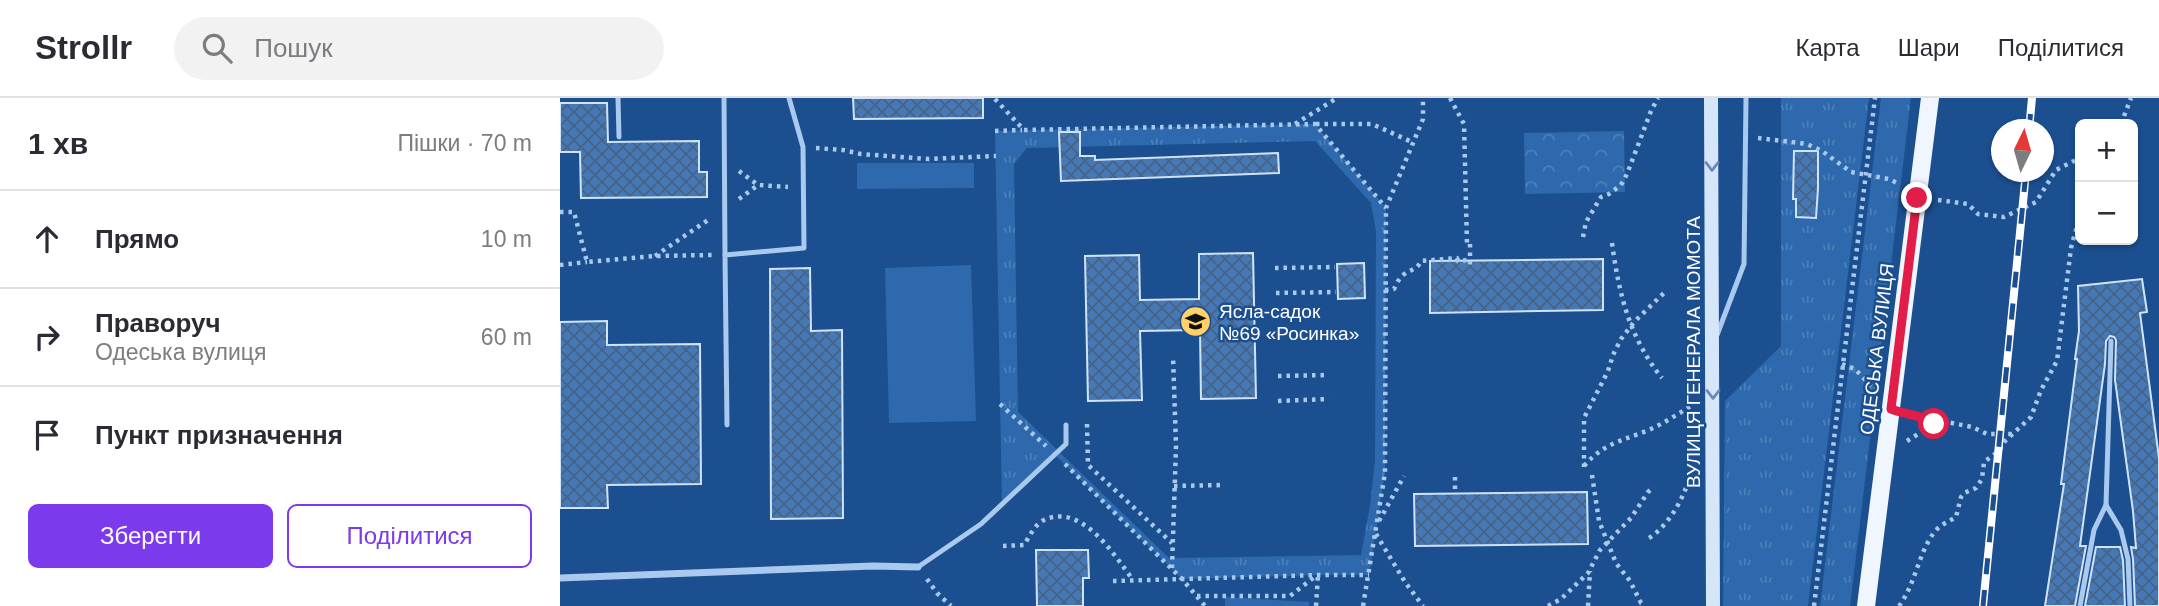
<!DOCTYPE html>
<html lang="uk">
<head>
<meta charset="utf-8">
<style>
  :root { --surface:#fff; --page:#f2f2f3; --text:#2b2b33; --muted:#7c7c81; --line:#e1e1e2; --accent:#7c3aed }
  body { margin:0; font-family:Arial,sans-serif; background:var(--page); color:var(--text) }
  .controls { position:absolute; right:21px; top:21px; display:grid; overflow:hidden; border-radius:10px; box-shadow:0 2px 5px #0004 }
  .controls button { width:63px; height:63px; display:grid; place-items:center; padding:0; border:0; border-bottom:2px solid var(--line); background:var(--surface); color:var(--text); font:35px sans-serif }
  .compass { position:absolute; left:1431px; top:21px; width:63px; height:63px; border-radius:50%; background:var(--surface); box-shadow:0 2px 5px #0004; rotate:5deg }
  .stop { position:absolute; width:21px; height:21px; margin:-16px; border:5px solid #e11d48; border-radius:50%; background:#fff }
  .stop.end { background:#e11d48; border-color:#fff; box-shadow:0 2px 7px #0008 }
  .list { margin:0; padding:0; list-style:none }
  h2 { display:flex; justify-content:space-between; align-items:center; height:91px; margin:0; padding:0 28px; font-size:30px }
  h2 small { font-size:23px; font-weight:400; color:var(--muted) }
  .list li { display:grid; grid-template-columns:46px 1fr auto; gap:21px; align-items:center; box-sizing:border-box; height:98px; padding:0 28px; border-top:2px solid var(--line) }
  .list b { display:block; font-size:26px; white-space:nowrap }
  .list p { margin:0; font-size:23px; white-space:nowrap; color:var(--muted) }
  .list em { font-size:23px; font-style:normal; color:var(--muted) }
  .actions { display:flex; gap:14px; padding:21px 28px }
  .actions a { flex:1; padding:16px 0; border:2px solid var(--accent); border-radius:10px; text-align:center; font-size:24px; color:var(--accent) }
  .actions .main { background:var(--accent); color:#fff }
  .icon { flex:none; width:38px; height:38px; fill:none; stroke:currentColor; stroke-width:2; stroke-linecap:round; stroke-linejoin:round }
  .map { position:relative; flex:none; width:1599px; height:508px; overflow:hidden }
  header { display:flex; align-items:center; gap:42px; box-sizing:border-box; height:98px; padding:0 35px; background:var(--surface); border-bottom:2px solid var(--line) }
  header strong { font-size:33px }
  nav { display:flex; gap:38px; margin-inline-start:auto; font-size:24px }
  .search { width:490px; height:63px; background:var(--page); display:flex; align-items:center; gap:18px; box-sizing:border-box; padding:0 24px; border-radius:38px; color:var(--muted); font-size:26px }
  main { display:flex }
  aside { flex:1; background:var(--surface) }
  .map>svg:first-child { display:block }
  .grass { fill:url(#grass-tufts); fill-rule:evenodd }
  .park { fill:url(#park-crowns) }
  .pitch { fill:#2e69ad }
  .building { fill:url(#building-cross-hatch); stroke:#cfe3fa; stroke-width:2 }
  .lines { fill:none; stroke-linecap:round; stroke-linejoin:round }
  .path { stroke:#a9c9ee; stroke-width:4.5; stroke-dasharray:3.5 5; stroke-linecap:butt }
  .lane { stroke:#a9c9ee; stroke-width:5 }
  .street { stroke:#a9c9ee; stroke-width:7 }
  .secondary { stroke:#d6e6fa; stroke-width:14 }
  .primary { stroke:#f0f6ff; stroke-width:18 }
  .rail-casing { stroke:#fff; stroke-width:8 }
  .rail { stroke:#1b4f8f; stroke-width:5; stroke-dasharray:16; stroke-linecap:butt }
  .oneway { stroke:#668bba }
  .route { stroke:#e11d48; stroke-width:9 }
  .labels { text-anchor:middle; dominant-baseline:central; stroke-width:5; stroke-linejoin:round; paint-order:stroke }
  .poi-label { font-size:19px; fill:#fff; stroke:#1b4f8f; text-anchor:start }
  .street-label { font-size:19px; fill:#fff; stroke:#1b4f8f }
</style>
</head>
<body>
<header>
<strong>Strollr</strong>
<div class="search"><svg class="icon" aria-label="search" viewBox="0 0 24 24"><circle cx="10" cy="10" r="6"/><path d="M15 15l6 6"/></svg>Пошук</div>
<nav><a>Карта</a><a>Шари</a><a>Поділитися</a></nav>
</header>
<main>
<aside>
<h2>1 хв<small>Пішки · 70 m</small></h2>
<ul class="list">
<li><svg class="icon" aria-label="ahead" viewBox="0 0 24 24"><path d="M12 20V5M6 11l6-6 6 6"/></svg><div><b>Прямо</b></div><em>10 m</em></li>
<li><svg class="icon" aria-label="right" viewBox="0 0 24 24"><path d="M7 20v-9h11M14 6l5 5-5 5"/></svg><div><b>Праворуч</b><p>Одеська вулиця</p></div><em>60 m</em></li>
<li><svg class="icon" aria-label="arrive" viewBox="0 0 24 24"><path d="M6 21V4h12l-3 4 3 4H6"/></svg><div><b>Пункт призначення</b></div></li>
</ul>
<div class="actions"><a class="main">Зберегти</a><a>Поділитися</a></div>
</aside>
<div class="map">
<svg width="1599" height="508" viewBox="0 0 1599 508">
  <defs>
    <pattern id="grass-tufts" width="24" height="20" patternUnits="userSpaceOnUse" patternTransform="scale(1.75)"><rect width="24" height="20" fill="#2e69ad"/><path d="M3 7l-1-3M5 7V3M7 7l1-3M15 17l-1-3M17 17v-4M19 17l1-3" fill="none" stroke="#4d80b9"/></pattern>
    <pattern id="park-crowns" width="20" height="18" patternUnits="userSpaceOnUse" patternTransform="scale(1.75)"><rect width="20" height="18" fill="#2e69ad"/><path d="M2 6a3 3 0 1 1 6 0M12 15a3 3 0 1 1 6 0" fill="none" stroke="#4d80b9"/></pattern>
    <pattern id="building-cross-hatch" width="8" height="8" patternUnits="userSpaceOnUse" patternTransform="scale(1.75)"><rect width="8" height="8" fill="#4478b7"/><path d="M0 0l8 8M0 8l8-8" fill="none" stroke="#486282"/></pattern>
  </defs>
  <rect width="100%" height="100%" fill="#1b4f8f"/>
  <g class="grass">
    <polygon points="1221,0 1309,0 1248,508 1163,508 1165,303 1221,248"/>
    <polygon points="1321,0 1351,0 1290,508 1260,508"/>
    <path d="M 755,26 L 826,110 L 825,375 L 809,477 L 758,477 L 622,481 L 495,357 L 442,406 L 435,33 ZM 755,43 L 811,105 L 816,133 L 815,363 L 810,408 L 801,457 L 609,460 L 458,314 L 454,66 L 467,50 Z"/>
  </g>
  <g class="park">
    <polygon points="1064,33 1065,94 965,96 964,35"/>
    <polygon points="665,499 749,504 749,508 665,508"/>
  </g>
  <g class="pitch">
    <polygon points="297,65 414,65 414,90 297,91"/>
    <polygon points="411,167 416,323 329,325 325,170"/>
  </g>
  <g class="building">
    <polygon points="293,0 423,0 423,20 294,21"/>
    <polygon points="0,5 47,5 48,44 139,43 139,74 147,74 147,99 21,100 20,54 0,54"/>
    <polygon points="499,34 520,34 520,58 535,58 535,62 718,55 719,75 501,83"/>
    <polygon points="1234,53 1258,53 1258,90 1256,120 1236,119 1236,101 1233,101"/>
    <polygon points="693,155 696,300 641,301 640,232 580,233 582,302 528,303 525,158 579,157 580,202 639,201 639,156"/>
    <polygon points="1043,161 1043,212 870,215 870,163"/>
    <polygon points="804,165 805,200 778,201 777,166"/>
    <polygon points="250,170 251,233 282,232 283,420 211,421 210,171"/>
    <polygon points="1582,181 1587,214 1580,215 1599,360 1599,508 1575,508 1573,461 1571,449 1576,450 1573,413 1555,282 1556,242 1554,239 1550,238 1546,243 1545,266 1520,448 1526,448 1515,508 1485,508 1504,386 1501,386 1517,261 1515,261 1519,233 1518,188"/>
    <polygon points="47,223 47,247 140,246 141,386 47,387 48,410 0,410 0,224"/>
    <polygon points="1027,394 1028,446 855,448 854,396"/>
    <polygon points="1536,449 1560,449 1563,462 1565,508 1525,508"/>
    <polygon points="476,452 528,452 529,480 523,480 523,508 477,508"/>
  </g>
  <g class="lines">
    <g class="path">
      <polyline points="890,0 904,26 907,146"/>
      <polyline points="435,1 464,32 755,26 826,110"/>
      <polyline points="735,26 777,0"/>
      <polyline points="756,26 812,26 852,44"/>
      <polyline points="1561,26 1571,0"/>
      <polyline points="435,33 462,32"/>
      <polyline points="1198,40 1247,46 1262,53 1291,74 1329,81 1339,86"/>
      <polyline points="256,50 283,52 301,56 368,61 436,58"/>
      <polyline points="179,73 198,87"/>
      <polyline points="179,101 198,87 228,89"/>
      <polyline points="1378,102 1408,106 1418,116 1444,119 1476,104 1496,72 1520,60"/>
      <polyline points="0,114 14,114 27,164 94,158 153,157"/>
      <polyline points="1023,139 1026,124 1041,99 1049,96 1061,87 1067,76 1091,13 1098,0"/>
      <path d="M 1052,145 C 1059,196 1069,239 1102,280"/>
      <polyline points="910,146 910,168"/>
      <polyline points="95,158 151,120"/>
      <polyline points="0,167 27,164"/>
      <polyline points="715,170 775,169"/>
      <path d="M 825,192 L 834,191 C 836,187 839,180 843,177 C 851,171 857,172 861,163 L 897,160 L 898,163 L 910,162"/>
      <polyline points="716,195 776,194"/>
      <polyline points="1282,266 1295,271 1314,291"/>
      <polyline points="718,278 769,277"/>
      <polyline points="718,303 769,301"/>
      <polyline points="440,306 486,348"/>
      <polyline points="1351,318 1369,320 1375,326 1387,324 1412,329 1427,336 1453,336"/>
      <polyline points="527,326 528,367 612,445"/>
      <polyline points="1347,343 1374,326"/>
      <polyline points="505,366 622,481 645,508"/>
      <path d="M 1024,368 C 1048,340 1072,342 1101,326 C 1112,320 1123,313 1134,306"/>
      <polyline points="1024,369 1024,320 1048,273 1053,257 1061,241 1074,224 1107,192"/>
      <polyline points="1032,377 1039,423 1056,465 1070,483 1081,505 1085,507"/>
      <polyline points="614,388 665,387"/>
      <polyline points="895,391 895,378"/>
      <polyline points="819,423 844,378"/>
      <polyline points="816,436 845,484 863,508"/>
      <path d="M 1089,440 C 1110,427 1127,395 1131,372"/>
      <path d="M 443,448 L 464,447 C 469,439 475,426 484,422 C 522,404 555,458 573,482"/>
      <polyline points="612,470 616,348 613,258"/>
      <polyline points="367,481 377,495 391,508"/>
      <polyline points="553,483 758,477 809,477"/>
      <polyline points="637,498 730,498 757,477"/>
      <polyline points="756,508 758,477"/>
      <polyline points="803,508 825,375 826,110 863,21 863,0"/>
      <polyline points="988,508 1001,501 1028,475 1040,452 1071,420 1088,394 1094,389"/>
      <polyline points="1028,508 1030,473"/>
      <polyline points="1254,508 1315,0"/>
      <path d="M 1339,508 C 1355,487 1358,457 1373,436 C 1379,427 1388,424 1396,419 L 1401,399 L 1404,395 L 1416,390 L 1422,381 L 1424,364 L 1439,353 L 1444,344 L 1471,319 L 1481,292 L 1497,263 L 1511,150 L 1520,117"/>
    </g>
    <g class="lane">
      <polyline points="58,0 59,39"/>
      <polyline points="164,0 165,157"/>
      <polyline points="1157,237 1184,166 1186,0"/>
      <polyline points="1551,243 1546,407 1561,432 1568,461 1570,508"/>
      <polyline points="167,327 165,157 244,150 243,49 229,0"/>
      <polyline points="358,469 421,426 506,346 506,327"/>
      <polyline points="1520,508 1534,432 1546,407"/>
    </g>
    <polyline class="street" points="0,480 313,468 358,469"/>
    <polyline class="secondary" points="1151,0 1153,508"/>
    <polyline class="primary" points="1306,508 1370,0"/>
    <defs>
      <g id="rail">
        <polyline points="1469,32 1472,0"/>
        <polyline points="1423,508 1466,74"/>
      </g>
    </defs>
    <use href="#rail" class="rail-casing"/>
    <use href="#rail" class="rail"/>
  </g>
  <defs><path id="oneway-chevron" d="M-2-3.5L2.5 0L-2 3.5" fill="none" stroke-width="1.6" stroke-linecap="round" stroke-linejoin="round" transform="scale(1.75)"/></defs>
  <g class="oneway">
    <use href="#oneway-chevron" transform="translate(1152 68) rotate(90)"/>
    <use href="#oneway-chevron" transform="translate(1153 296) rotate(90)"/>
  </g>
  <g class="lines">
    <path class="route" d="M 1357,100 L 1331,311 C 1343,316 1367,318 1374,326"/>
  </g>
  <defs>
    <symbol id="school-disc" viewBox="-11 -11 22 22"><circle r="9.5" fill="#ffd166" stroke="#1b4f8f"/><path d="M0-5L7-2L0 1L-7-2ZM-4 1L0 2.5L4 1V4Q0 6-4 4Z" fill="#111"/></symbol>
  </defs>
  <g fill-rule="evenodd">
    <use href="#school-disc" x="618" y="206" width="35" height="35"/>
  </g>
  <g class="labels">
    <g class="poi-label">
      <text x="659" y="213">Ясла-садок<tspan x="659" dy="22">№69 «Росинка»</tspan></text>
    </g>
    <g class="street-label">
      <text transform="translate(1317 251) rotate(-83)">ОДЕСЬКА ВУЛИЦЯ</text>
      <text transform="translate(1133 254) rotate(-90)">ВУЛИЦЯ ГЕНЕРАЛА МОМОТА</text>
    </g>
  </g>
</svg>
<div class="controls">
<button>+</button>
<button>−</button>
</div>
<svg class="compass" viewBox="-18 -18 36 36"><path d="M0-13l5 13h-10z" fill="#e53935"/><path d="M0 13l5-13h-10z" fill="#7c7c81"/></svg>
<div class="stop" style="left:1374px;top:326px"></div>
<div class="stop end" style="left:1357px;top:100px"></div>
</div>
</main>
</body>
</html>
